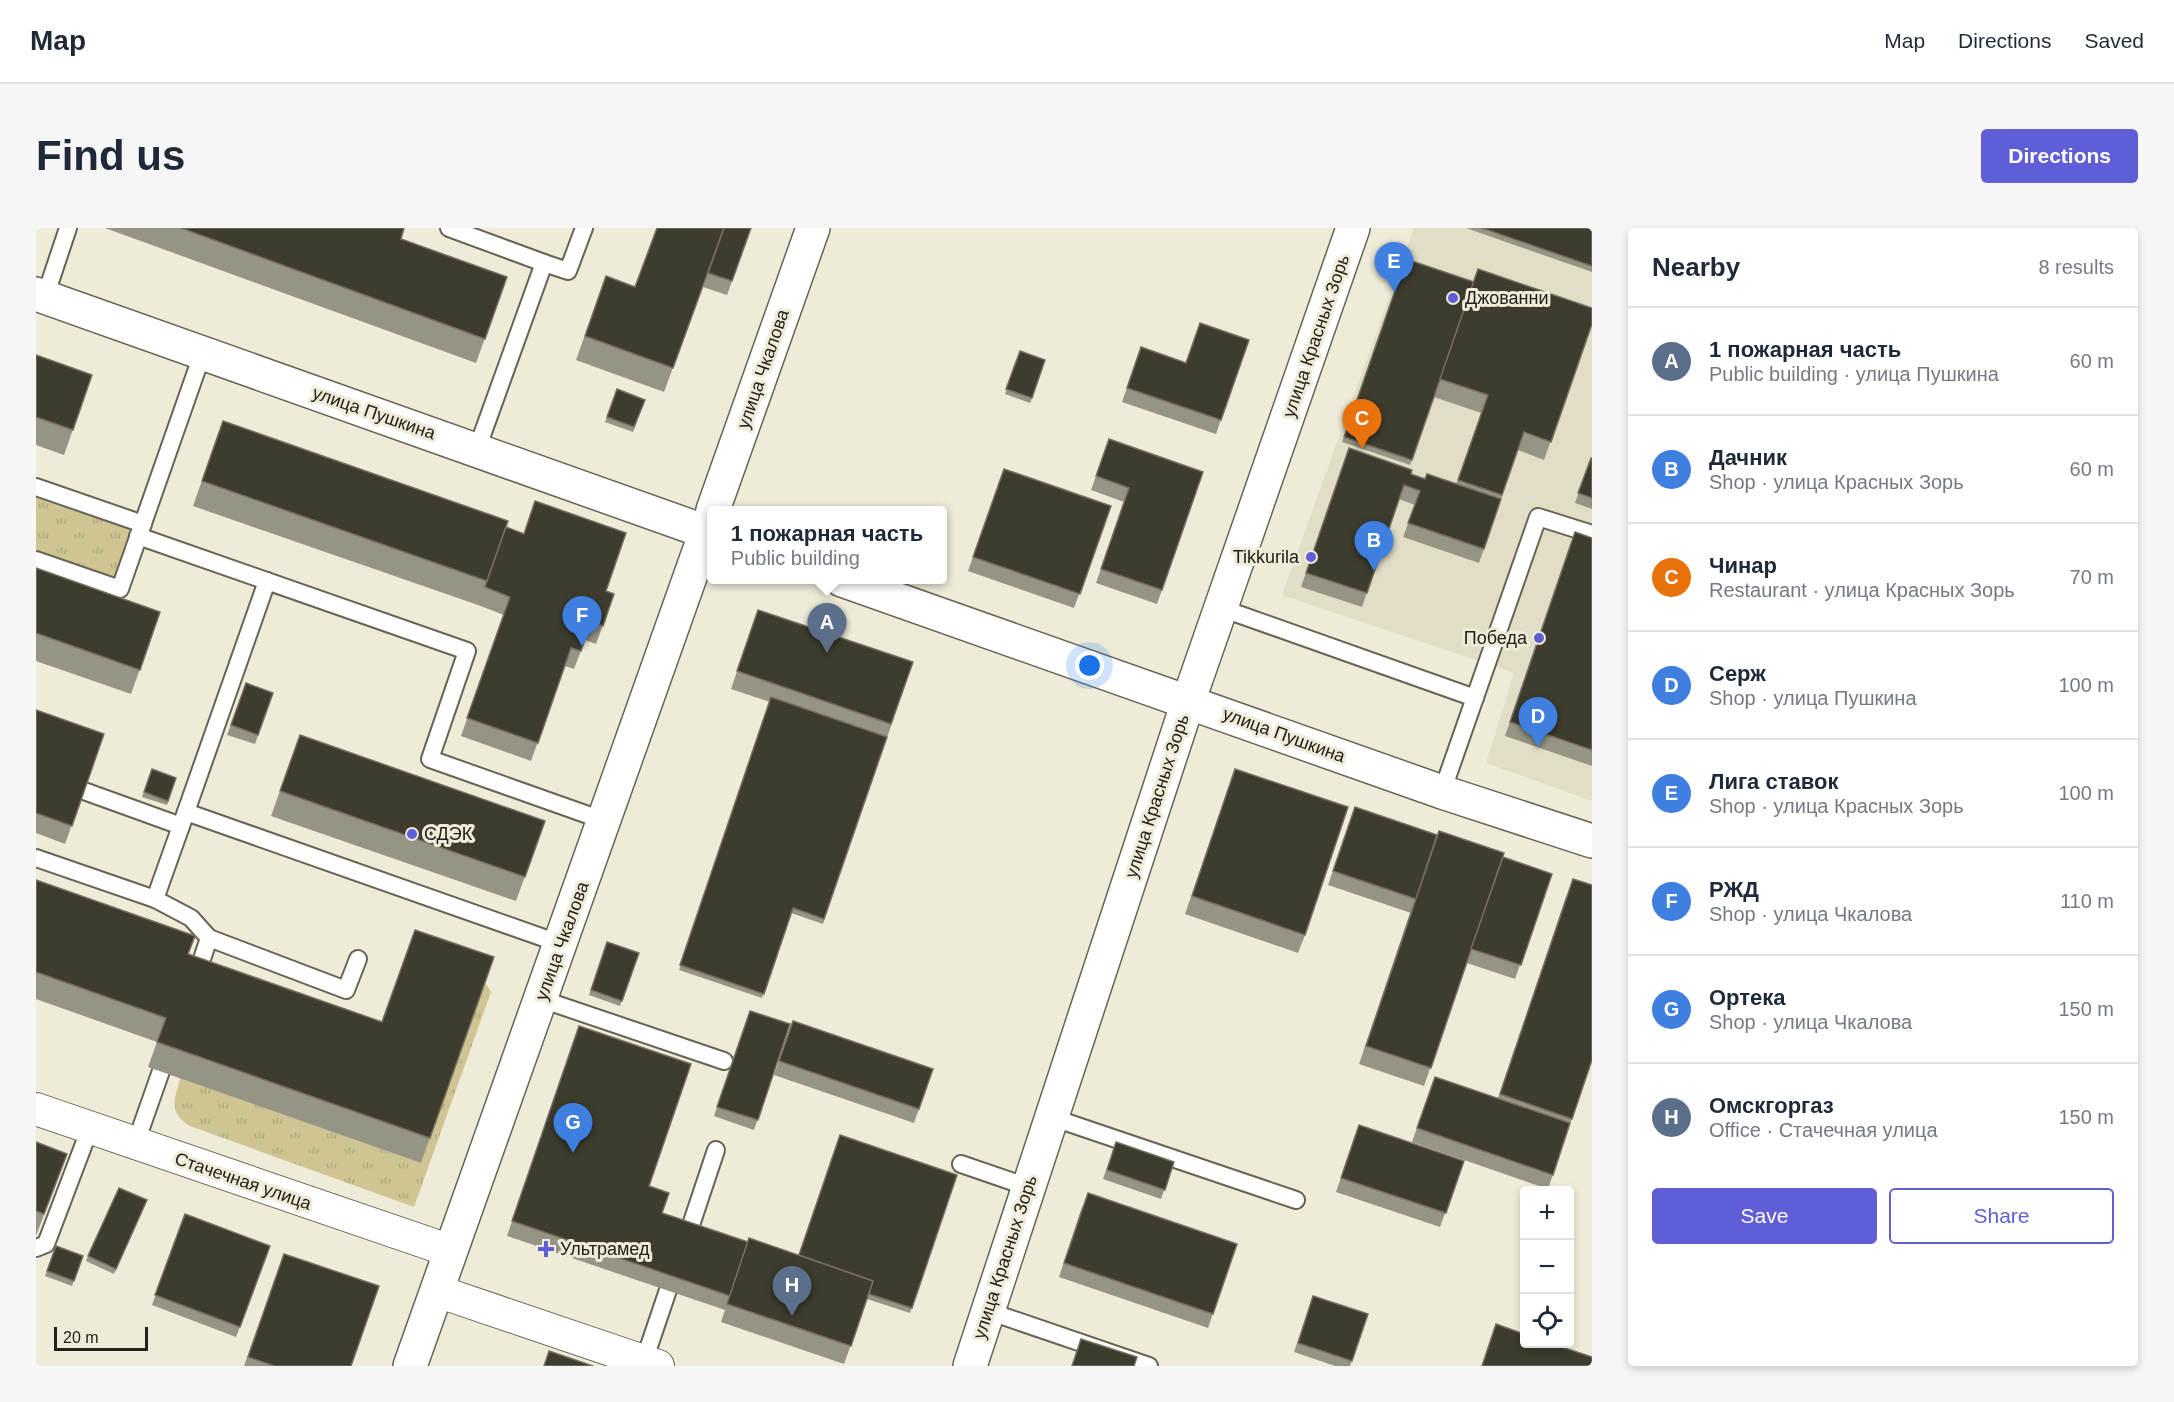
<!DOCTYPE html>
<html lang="en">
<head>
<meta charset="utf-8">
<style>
  :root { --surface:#fff; --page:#f6f6f7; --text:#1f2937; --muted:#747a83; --line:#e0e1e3; --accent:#5f5ed7 }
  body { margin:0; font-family:Helvetica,sans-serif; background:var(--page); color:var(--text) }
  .controls { position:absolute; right:18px; bottom:18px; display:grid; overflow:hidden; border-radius:6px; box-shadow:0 3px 9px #0003 }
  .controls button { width:54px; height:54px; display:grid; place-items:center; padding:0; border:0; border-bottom:2px solid var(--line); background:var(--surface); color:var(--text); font:30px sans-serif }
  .scale { position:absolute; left:18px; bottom:15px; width:94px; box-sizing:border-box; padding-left:6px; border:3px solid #22211a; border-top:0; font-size:16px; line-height:21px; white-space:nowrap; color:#22211a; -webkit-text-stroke:4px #eeebd9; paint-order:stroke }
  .you { position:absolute; left:1054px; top:438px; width:21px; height:21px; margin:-15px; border:4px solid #fff; border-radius:50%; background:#1a73e8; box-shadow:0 0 0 9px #1a73e833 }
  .badge { display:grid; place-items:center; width:39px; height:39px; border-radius:50%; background:var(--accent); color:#fff; font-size:20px; font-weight:700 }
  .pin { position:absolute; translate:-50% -50px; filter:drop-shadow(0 2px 3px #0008) }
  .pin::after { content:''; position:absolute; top:32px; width:21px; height:18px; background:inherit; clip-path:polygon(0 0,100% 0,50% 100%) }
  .popup { position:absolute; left:671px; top:278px; width:240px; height:78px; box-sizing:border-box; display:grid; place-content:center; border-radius:6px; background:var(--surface); filter:drop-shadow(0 2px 4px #0005); font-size:20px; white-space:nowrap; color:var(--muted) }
  .popup b { font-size:22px; color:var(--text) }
  .popup::after { content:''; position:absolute; left:50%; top:100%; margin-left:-12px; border:12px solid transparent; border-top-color:var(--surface) }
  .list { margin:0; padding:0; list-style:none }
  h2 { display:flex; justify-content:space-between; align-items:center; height:78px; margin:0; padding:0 24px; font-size:26px }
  h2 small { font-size:20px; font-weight:400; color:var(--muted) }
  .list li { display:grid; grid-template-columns:39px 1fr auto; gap:18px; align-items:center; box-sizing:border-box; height:108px; padding:0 24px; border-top:2px solid var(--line) }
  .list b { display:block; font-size:22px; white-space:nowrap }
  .list p { margin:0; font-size:20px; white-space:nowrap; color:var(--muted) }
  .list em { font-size:20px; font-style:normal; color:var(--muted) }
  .actions { display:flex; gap:12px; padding:18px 24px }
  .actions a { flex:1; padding:14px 0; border:2px solid var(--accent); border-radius:6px; text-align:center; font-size:21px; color:var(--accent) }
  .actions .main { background:var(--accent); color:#fff }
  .icon { flex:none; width:33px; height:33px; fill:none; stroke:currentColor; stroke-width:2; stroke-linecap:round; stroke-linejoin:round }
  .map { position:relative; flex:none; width:1556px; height:1138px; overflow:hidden; border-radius:6px }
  header { display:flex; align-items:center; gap:36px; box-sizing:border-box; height:84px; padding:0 30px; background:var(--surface); border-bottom:2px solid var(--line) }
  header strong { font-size:28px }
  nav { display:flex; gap:33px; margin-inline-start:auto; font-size:21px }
  .intro { display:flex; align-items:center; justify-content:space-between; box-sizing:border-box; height:144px; padding:0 36px }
  h1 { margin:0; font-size:42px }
  .button { padding:15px 27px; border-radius:6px; background:var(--accent); color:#fff; font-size:21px; font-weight:700 }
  main { display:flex; gap:36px; padding:0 36px }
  aside { flex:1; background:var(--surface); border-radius:6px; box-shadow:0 3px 9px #0003 }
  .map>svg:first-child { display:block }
  .built { fill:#e2dec6 }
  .grass { fill:url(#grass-tufts) }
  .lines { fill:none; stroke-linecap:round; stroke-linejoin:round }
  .service-casing { stroke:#676455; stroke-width:20 }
  .minor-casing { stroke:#676455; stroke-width:34 }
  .tertiary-casing { stroke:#676455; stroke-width:36 }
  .secondary-casing { stroke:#676455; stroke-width:36 }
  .service { stroke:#fff; stroke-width:16 }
  .minor { stroke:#fff; stroke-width:32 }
  .tertiary { stroke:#fff; stroke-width:33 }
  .secondary { stroke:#fff; stroke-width:33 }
  .wall { fill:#969484 }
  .building { fill:#3e3c2e; stroke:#737061; stroke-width:1.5 }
  .poi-dot { fill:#5f5ed7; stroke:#eeebd9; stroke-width:2 }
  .labels { text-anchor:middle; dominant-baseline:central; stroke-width:6; stroke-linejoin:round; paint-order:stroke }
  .poi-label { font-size:18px; fill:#22211a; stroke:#eeebd9; text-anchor:start }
  .street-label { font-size:18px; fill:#22211a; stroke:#eeebd9 }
</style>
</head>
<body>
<header>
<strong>Map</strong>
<nav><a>Map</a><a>Directions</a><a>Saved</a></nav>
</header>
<div class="intro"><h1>Find us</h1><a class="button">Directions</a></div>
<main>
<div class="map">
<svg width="1556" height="1138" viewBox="0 0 1556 1138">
  <defs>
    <pattern id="grass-tufts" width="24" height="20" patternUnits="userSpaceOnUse" patternTransform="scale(1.5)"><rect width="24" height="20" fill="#cfc592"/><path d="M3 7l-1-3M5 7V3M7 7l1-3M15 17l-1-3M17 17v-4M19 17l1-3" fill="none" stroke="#b1a97d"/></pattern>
  </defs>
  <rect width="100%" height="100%" fill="#eeebd9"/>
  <polygon class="built" points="1378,0 1556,1 1556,573 1450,535 1478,445 1246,367"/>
  <g class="grass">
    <polygon points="0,268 97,302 79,352 0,325"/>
    <path d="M 449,754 L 455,764 L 378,979 L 154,898 C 131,883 139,873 144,850 L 385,935 Z"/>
  </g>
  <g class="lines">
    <defs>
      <g id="service">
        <polyline points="413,0 508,35"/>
        <polyline points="9,69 32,0"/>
        <polyline points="441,221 508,35 532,43 548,0"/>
        <polyline points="0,259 107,296"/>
        <polyline points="102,308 431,423 394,531 569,593"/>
        <polyline points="0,332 84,361 167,124"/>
        <polyline points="1185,380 1439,470"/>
        <polyline points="48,563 145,598 119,671"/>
        <polyline points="1406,564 1502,289 1556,306"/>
        <polyline points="150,584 525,716"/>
        <polyline points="145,598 231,353"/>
        <polyline points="0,630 119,671 155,690 173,710 310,762 322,731"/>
        <polyline points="159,752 173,710"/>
        <polyline points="505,771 688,833"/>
        <polyline points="1015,889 1260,972"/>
        <polyline points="99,917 125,843"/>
        <polyline points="925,936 992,959"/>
        <polyline points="651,1009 680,922"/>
        <polyline points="0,1020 10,1016 54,900"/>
        <polyline points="952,1083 1113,1138"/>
        <polyline points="608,1133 632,1062"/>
      </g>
      <g id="minor">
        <polyline points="0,881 415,1023"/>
        <polyline points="401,1063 622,1138"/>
      </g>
      <g id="tertiary">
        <polyline points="0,66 676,306"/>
        <polyline points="677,282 777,0"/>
        <polyline points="806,352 1406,564 1556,613"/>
        <polyline points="374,1138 676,287"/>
      </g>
      <polyline id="secondary" points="934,1138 1152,474 1317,0"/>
    </defs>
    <use href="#service" class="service-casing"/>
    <use href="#minor" class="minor-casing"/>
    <use href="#tertiary" class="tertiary-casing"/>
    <use href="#secondary" class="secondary-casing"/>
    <use href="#service" class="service"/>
    <use href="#minor" class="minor"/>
    <use href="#tertiary" class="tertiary"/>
    <use href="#secondary" class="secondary"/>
  </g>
  <g class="wall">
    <polygon points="69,0 368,0 365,11 471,49 440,135"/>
    <polygon points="688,0 628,164 540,132 570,48 599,59"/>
    <polygon points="688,0 715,0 691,67 667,59"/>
    <polygon points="1430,0 1556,0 1556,44"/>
    <polygon points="1370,31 1556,96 1508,232 1482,222 1443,335 1367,309 1379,277 1363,271 1326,379 1265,359 1313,220 1375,246 1389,251 1420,256 1445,185 1398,169 1408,140 1374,237 1306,214"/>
    <polygon points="1213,112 1180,206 1086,174 1105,119 1150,135"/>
    <polygon points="984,123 996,170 994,175 969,166"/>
    <polygon points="0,127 56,147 28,227 0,217"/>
    <polygon points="581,161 609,172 597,204 569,194"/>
    <polygon points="187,193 470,299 570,363 578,366 560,416 549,412 538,441 529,438 495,533 425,508 468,387 442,377 157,278"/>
    <polygon points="1073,211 1167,244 1121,376 1060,355 1088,274 1055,262"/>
    <polygon points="1555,230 1556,231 1556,281 1539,275"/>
    <polygon points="968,241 1075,278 1038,380 932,343"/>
    <polygon points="1539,304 1556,310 1556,538 1469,508"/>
    <polygon points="0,340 124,384 95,466 0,433"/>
    <polygon points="722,382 877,434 787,696 755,685 726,770 643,742 734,474 695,461"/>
    <polygon points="210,455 237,465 219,516 191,507"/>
    <polygon points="0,482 68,506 29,616 0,605"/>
    <polygon points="264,507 509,593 480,673 235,588"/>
    <polygon points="116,541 140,550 131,577 106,569"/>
    <polygon points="1193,559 1269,707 1262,725 1149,686"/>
    <polygon points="1319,579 1516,646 1479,751 1431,735 1388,858 1323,836 1375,682 1375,685 1292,657"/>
    <polygon points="0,652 152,726 346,794 458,729 385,935 112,839 121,814 0,771"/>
    <polygon points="1530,669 1556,832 1512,961 1376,914 1399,849 1462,870"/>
    <polygon points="571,714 603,725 584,778 553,767"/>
    <polygon points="714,783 754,796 718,902 678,888"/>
    <polygon points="757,793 897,841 878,895 738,847"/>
    <polygon points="543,798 613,958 626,985 712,1015 762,1027 921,947 874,1085 831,1071 808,1136 685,1094 689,1082 471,1008"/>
    <polygon points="1323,897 1428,933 1404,999 1300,964"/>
    <polygon points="0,914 31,926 0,1008"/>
    <polygon points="1080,914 1138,934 1125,971 1067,951"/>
    <polygon points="111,972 78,1046 50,1033 52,1028"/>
    <polygon points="1046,979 1201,1016 1172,1100 1023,1049"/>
    <polygon points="149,986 234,1018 200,1109 116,1077"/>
    <polygon points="20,1018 47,1028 36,1058 9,1048"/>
    <polygon points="248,1026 315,1138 208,1138"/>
    <polygon points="1277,1068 1332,1086 1314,1138 1299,1138 1258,1124"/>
  </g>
  <g class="building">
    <polygon points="145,0 368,0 365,11 471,49 449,111"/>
    <polygon points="621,0 688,0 637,140 549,108 570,48 599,59"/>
    <polygon points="688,0 715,0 696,53 672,45"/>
    <polygon points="1446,0 1556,0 1556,38"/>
    <polygon points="1370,31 1438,54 1376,232 1308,209"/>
    <polygon points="1442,41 1556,80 1556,96 1515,214 1488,204 1466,267 1422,252 1452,167 1404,151"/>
    <polygon points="1164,95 1213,112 1185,192 1091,160 1105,119 1150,135"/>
    <polygon points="984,123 1009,132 996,170 970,161"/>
    <polygon points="0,127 56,147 37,202 0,189"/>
    <polygon points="581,161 609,172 598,199 571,189"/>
    <polygon points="187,193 472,293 451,353 166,253"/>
    <polygon points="1073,211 1167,244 1126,362 1065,341 1093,260 1060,248"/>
    <polygon points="1313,220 1376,242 1375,246 1389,251 1391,246 1465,271 1448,321 1372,295 1384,263 1368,257 1331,365 1270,345"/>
    <polygon points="1555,230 1556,231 1556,270 1542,265"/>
    <polygon points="968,241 1075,278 1044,366 937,329"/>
    <polygon points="499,273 590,305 570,363 578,366 567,398 555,393 545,423 535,420 502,515 431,490 474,369 449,359 470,299 488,306"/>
    <polygon points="1539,304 1556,310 1556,522 1474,494"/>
    <polygon points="0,340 124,384 104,442 0,405"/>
    <polygon points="722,382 877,434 855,496 701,443"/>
    <polygon points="210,455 237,465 222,507 195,497"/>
    <polygon points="735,469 851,509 788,691 757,680 728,766 644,737"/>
    <polygon points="0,482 68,506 36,598 0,585"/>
    <polygon points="264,507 509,593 489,649 244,563"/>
    <polygon points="116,541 140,550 132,573 108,564"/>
    <polygon points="1199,541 1312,579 1269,707 1156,668"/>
    <polygon points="1319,579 1401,607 1380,671 1297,643"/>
    <polygon points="1403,603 1468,625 1395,840 1330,818"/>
    <polygon points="1467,629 1516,646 1485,737 1435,721"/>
    <polygon points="1537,651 1556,657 1556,832 1536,891 1464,866"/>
    <polygon points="0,652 159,708 152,726 346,794 379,702 458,729 394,910 121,814 130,790 0,744"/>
    <polygon points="571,714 603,725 586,773 555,762"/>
    <polygon points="714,783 754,796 722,892 681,879"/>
    <polygon points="757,793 897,841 883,881 743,833"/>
    <polygon points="543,798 655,836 613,958 633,965 626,985 712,1014 694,1068 476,993"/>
    <polygon points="1399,849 1534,895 1517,947 1381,900"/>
    <polygon points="1323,897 1428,933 1410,985 1305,950"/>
    <polygon points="804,907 921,947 876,1080 833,1066 837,1053 763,1027"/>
    <polygon points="0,914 31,926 8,986 0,983"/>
    <polygon points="1080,914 1138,934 1129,962 1071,942"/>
    <polygon points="83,960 111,972 80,1041 52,1028"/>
    <polygon points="1052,965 1201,1016 1177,1086 1028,1035"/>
    <polygon points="149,986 234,1018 204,1099 119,1067"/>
    <polygon points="713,1010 837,1053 815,1118 691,1076"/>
    <polygon points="20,1018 47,1028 38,1053 11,1043"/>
    <polygon points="248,1026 343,1058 315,1138 239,1138 212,1129"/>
    <polygon points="1277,1068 1332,1086 1316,1133 1262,1115"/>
    <polygon points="1460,1096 1488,1106 1488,1116 1517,1116 1556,1129 1556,1138 1446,1138"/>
    <polygon points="1045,1111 1101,1129 1098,1138 1036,1138"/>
    <polygon points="513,1123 557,1138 508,1138"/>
  </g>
  <g class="poi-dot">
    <circle cx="1417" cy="70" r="6"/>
    <circle cx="1275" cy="329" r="6"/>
    <circle cx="1503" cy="410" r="6"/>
    <circle cx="376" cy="606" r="6"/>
    <path d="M507 1012h6v6h6v6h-6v6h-6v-6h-6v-6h6z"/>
  </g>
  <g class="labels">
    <g class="poi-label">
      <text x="1429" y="70">Джованни</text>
      <text x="1263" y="329" text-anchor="end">Tikkurila</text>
      <text x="1491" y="410" text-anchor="end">Победа</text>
      <text x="388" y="606">СДЭК</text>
      <text x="524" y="1021">Ультрамед</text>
    </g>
    <g class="street-label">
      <text transform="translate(1280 108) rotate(-71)">улица Красных Зорь</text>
      <text transform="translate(727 141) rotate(-71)">улица Чкалова</text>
      <text transform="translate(338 185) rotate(19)">улица Пушкина</text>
      <text transform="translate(1248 507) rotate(20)">улица Пушкина</text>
      <text transform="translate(1121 568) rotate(-72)">улица Красных Зорь</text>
      <text transform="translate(526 713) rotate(-70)">улица Чкалова</text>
      <text transform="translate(207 953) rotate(19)">Стачечная улица</text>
      <text transform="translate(969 1029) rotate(-72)">улица Красных Зорь</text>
    </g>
  </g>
</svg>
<div class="controls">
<button>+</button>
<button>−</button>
<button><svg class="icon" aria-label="locate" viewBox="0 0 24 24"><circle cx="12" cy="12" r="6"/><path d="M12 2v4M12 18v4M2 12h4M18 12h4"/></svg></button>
</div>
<div class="scale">20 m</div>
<div class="you"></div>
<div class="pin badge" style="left:791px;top:425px;background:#5c6f8a">A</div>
<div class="popup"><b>1 пожарная часть</b>Public building</div>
<div class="pin badge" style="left:1338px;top:343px;background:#3f7fe0">B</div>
<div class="pin badge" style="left:1326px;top:221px;background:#e8710a">C</div>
<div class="pin badge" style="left:1502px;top:519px;background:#3f7fe0">D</div>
<div class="pin badge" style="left:1358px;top:64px;background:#3f7fe0">E</div>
<div class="pin badge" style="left:546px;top:418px;background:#3f7fe0">F</div>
<div class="pin badge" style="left:537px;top:925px;background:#3f7fe0">G</div>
<div class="pin badge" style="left:756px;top:1088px;background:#5c6f8a">H</div>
</div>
<aside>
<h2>Nearby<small>8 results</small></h2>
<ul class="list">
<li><span class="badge" style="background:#5c6f8a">A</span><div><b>1 пожарная часть</b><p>Public building · улица Пушкина</p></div><em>60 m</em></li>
<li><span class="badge" style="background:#3f7fe0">B</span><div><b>Дачник</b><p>Shop · улица Красных Зорь</p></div><em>60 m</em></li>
<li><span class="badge" style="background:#e8710a">C</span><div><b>Чинар</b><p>Restaurant · улица Красных Зорь</p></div><em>70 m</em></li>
<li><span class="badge" style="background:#3f7fe0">D</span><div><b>Серж</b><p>Shop · улица Пушкина</p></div><em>100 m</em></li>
<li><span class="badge" style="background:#3f7fe0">E</span><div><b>Лига ставок</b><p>Shop · улица Красных Зорь</p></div><em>100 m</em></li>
<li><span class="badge" style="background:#3f7fe0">F</span><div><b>РЖД</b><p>Shop · улица Чкалова</p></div><em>110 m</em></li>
<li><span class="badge" style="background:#3f7fe0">G</span><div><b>Ортека</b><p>Shop · улица Чкалова</p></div><em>150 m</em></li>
<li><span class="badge" style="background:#5c6f8a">H</span><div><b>Омскгоргаз</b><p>Office · Стачечная улица</p></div><em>150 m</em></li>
</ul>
<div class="actions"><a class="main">Save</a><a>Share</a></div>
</aside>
</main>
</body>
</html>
